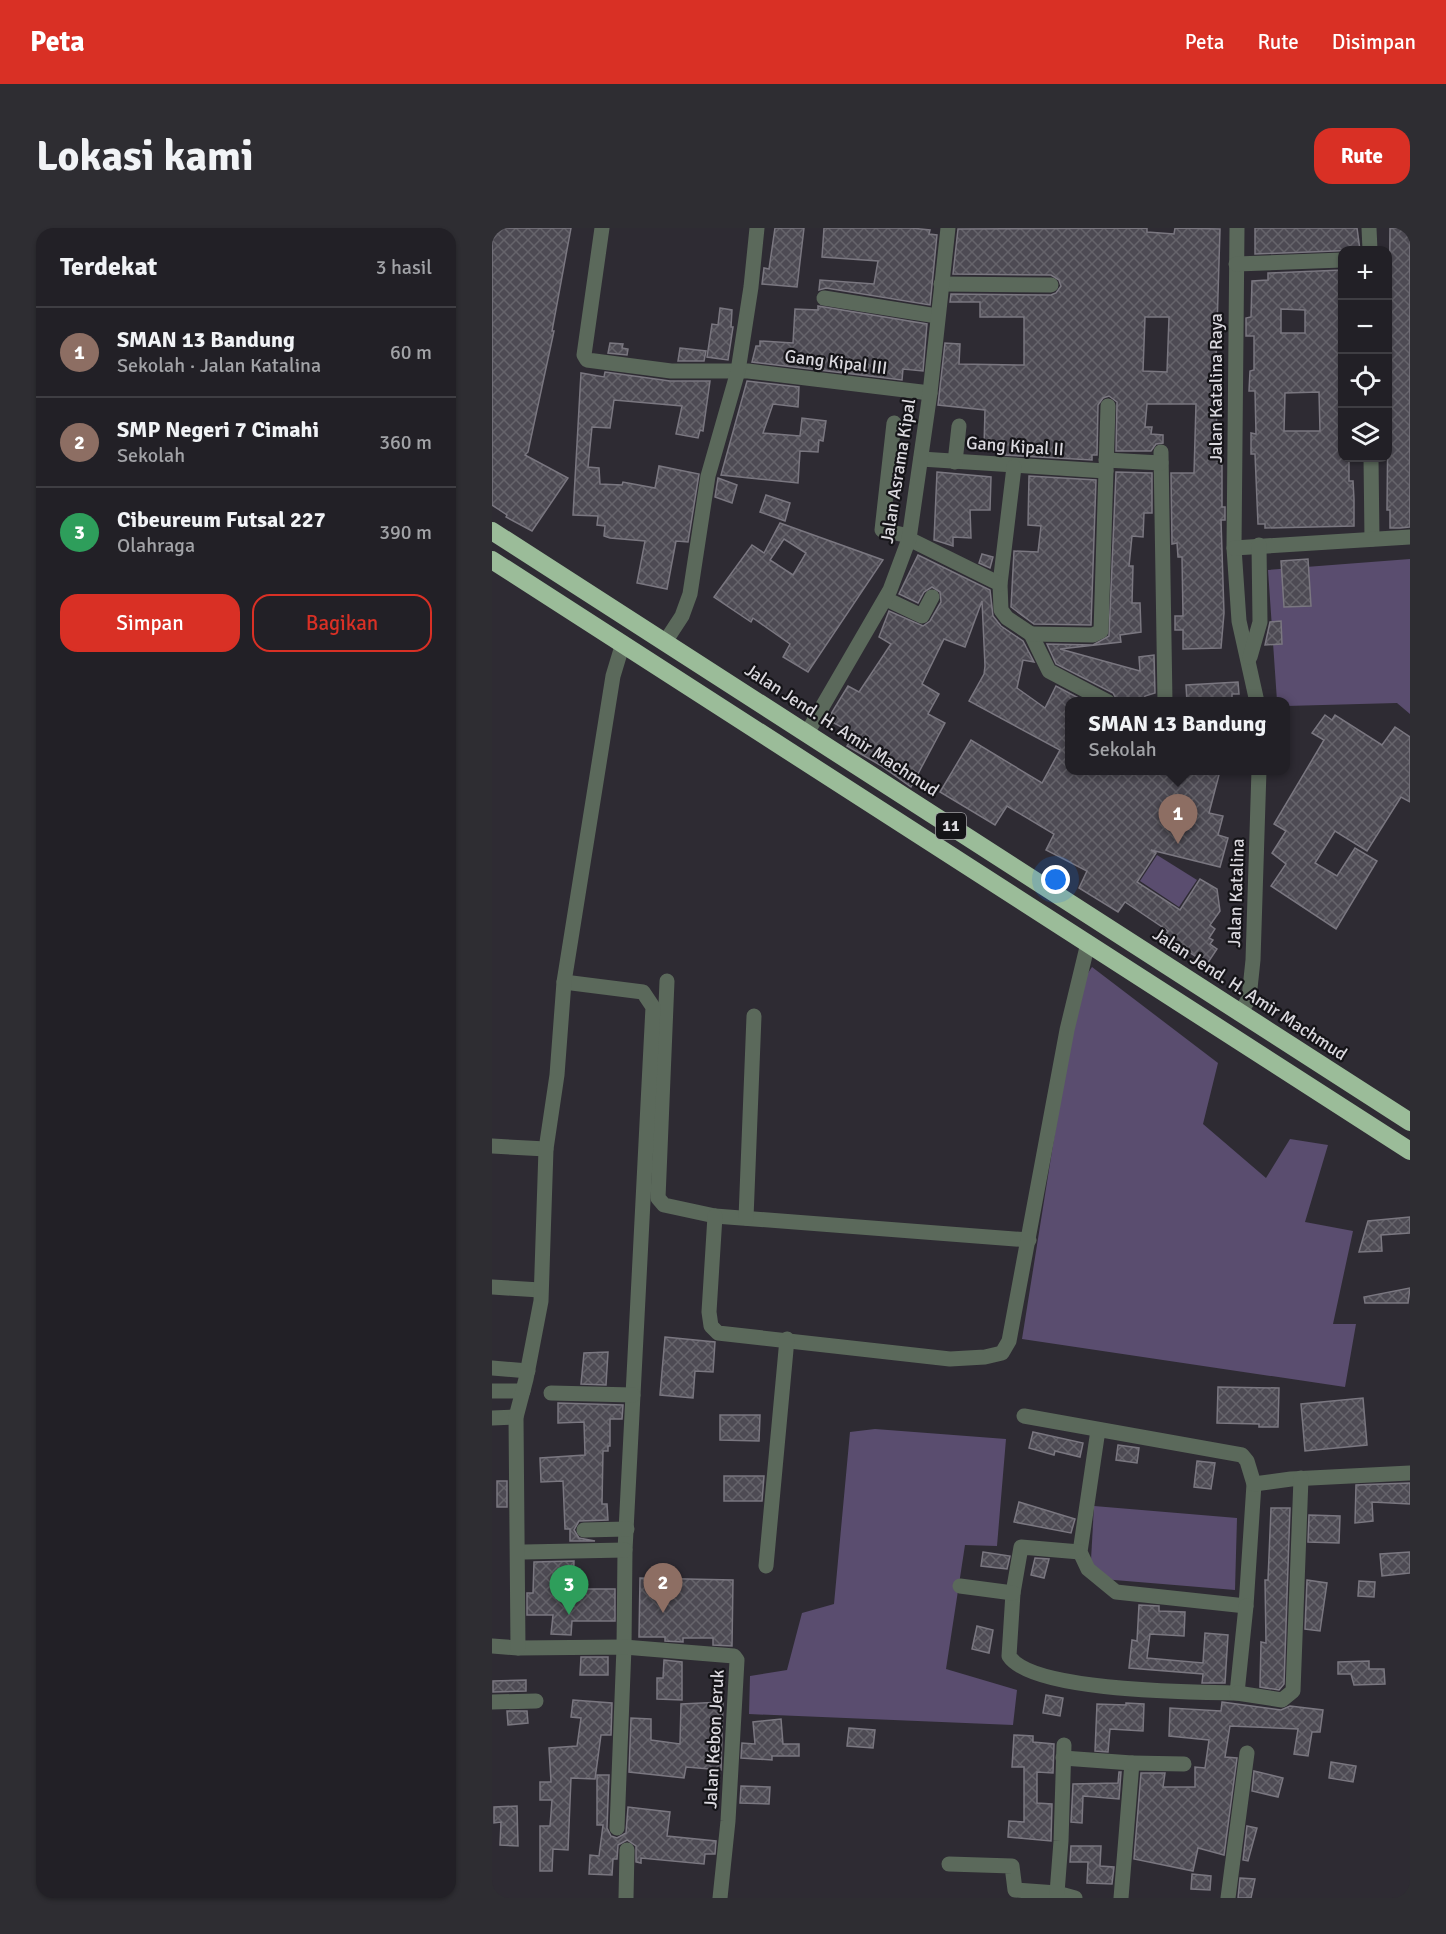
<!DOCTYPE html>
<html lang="id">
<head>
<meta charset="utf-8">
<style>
  :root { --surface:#222026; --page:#2e2d32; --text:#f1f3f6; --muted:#a2a3a7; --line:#3f3e43; --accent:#d93025 }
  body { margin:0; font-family:Signika,sans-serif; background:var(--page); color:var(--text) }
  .controls { position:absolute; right:18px; top:18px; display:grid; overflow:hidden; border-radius:12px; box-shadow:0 2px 4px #0004 }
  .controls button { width:54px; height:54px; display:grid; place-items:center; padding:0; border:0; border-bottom:2px solid var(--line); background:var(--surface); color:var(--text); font:30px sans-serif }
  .you { position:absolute; left:564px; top:652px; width:21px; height:21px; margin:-15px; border:4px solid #fff; border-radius:50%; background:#1a73e8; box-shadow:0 0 0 9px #1a73e833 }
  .badge { display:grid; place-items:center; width:39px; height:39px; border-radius:50%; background:var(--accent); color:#fff; font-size:20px; font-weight:700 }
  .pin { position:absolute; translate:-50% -50px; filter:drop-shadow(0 2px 3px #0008) }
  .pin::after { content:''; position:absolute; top:32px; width:21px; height:18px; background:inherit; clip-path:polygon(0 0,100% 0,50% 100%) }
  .popup { position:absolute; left:573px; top:469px; width:225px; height:78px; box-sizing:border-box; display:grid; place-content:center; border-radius:12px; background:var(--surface); filter:drop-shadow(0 2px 4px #0005); font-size:20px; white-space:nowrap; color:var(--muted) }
  .popup b { font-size:22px; color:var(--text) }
  .popup::after { content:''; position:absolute; left:50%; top:100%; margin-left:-12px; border:12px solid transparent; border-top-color:var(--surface) }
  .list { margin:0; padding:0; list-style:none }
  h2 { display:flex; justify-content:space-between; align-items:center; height:78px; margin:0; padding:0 24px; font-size:26px }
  h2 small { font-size:20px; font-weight:400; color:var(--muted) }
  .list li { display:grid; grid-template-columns:39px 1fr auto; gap:18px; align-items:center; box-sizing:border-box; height:90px; padding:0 24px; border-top:2px solid var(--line) }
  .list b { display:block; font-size:22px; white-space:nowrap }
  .list p { margin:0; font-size:20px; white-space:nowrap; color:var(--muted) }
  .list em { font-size:20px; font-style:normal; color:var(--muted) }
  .actions { display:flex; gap:12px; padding:18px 24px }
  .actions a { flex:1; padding:14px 0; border:2px solid var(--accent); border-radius:18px; text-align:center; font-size:21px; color:var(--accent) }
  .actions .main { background:var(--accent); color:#fff }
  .icon { flex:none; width:33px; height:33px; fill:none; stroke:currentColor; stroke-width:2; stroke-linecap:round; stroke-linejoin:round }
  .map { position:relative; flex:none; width:918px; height:1670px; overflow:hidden; border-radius:18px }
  header { display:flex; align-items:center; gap:36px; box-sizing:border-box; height:84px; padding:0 30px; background:var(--accent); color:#fff }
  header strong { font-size:28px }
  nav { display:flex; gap:33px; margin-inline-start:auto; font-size:21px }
  .intro { display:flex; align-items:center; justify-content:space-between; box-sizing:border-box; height:144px; padding:0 36px }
  h1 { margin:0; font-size:42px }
  .button { padding:15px 27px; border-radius:18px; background:var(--accent); color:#fff; font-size:21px; font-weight:700 }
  main { display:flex; gap:36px; padding:0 36px }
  aside { flex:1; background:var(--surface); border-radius:18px; box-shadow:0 2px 4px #0004 }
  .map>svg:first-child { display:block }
  .grass { fill:#5a4d6f }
  .building { fill:url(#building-cross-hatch); stroke:#7a7780; stroke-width:1.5; fill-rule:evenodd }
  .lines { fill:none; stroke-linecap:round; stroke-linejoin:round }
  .street { stroke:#5b695b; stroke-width:15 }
  .highway { stroke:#9bbc99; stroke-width:18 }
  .labels { text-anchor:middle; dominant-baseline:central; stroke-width:4.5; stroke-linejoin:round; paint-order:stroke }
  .shield { fill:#151418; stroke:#a09ea3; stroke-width:1.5 }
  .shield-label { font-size:16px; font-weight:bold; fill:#dbd9df }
  .street-label { font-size:18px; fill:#dbd9df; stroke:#151418 }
</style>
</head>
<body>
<header>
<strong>Peta</strong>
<nav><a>Peta</a><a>Rute</a><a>Disimpan</a></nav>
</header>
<div class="intro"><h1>Lokasi kami</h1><a class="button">Rute</a></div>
<main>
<aside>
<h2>Terdekat<small>3 hasil</small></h2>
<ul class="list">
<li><span class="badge" style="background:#8d6e63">1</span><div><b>SMAN 13 Bandung</b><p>Sekolah · Jalan Katalina</p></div><em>60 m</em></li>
<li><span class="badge" style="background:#8d6e63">2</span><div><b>SMP Negeri 7 Cimahi</b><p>Sekolah</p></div><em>360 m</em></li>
<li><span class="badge" style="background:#2e9e5b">3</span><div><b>Cibeureum Futsal 227</b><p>Olahraga</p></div><em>390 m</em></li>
</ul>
<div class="actions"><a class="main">Simpan</a><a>Bagikan</a></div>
</aside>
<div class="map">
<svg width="918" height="1670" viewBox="0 0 918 1670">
  <defs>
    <pattern id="building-cross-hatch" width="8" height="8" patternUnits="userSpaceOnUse" patternTransform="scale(1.5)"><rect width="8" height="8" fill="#4d4a53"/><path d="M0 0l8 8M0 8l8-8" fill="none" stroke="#66646b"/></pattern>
  </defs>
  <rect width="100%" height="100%" fill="#2e2b33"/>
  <g class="grass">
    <polygon points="918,331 918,486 905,475 794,478 794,474 785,473 776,342"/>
    <polygon points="665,627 705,652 687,679 648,653"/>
    <polygon points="600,739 726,835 711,896 774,950 798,911 836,917 813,994 861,1003 841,1096 864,1096 853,1159 530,1111 586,760"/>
    <polygon points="383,1201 514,1211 505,1318 473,1317 454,1441 525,1462 521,1497 257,1486 258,1448 295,1442 310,1385 342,1376 358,1204"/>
    <polygon points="602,1278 745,1290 743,1362 598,1350"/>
  </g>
  <g class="building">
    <polygon points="0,0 79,0 60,103 62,103 36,224 33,227 76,250 40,303 14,289 15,287 0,277"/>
    <polygon points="283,0 312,0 305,59 270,56 272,40 277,41"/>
    <polygon points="332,0 419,0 438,2 437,6 445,7 438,77 334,60 327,62 328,52 382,56 386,33 330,29"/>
    <path d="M 655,0 L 655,4 L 682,6 L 683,0 L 728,1 L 724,133 L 728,159 L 725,159 L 724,228 L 730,228 L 730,279 L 733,279 L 733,292 L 729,292 L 732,385 L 729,420 L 691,421 L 691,402 L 683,402 L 683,388 L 691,388 L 690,329 L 686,329 L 685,315 L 680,316 L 679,245 L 702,245 L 704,176 L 655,176 L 653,199 L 660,199 L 659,206 L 671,207 L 671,215 L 664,216 L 659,223 L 624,223 L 625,174 L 617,168 L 611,170 L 606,177 L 605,227 L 600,227 L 600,232 L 511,227 L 511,220 L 492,219 L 493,182 L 446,177 L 453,115 L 468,116 L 467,136 L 532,137 L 532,89 L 488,89 L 488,74 L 458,74 L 459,66 L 559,67 L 564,65 L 569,58 L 567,52 L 559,47 L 461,46 L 466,1 ZM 653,89 L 677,89 L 675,144 L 651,143 Z"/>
    <polygon points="763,0 865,0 868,22 763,26"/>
    <polygon points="898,0 918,0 918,299 908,300 898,300 898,282 895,282"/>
    <path d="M 850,42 L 850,230 L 857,230 L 857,253 L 861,253 L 862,271 L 862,298 L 773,300 L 773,296 L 766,296 L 763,226 L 759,226 L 759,205 L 764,206 L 763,163 L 757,163 L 758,143 L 762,142 L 762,108 L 754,108 L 754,90 L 759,89 L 760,53 L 776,52 L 776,45 ZM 789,81 L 813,82 L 813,105 L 789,105 ZM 827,164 L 828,203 L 792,203 L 793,165 Z"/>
    <polygon points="326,78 435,96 431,143 411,141 410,152 260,134 264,118 268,118 268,113 301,115 303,81 326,82"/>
    <polygon points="228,80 240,82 239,99 241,99 236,132 215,129 220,96 226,97"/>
    <polygon points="118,115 131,116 130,120 136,121 135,127 116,125"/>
    <polygon points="188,120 214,123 212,133 186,133"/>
    <polygon points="113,144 178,153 218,153 211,203 208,202 206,210 184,206 190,178 122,172 118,200 100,199 96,239 107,240 108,256 130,257 131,254 163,260 167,238 207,246 196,314 184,313 175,361 145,355 153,313 118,310 112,308 113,298 105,297 106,288 81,287 89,145 112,149"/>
    <polygon points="255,153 307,159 306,179 281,176 271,205 308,208 310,190 334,193 331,213 327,212 326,224 308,223 306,255 229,247"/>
    <polygon points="445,244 499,249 498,282 478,282 479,310 461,309 461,318 442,312"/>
    <polygon points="624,244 660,245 660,285 652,285 651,309 640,308 637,338 641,338 640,375 648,375 649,404 628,407 629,414 568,421 648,443 647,429 662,427 663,465 653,468 651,474 626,474 621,465 564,436 555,416 601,417 617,408"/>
    <polygon points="537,248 604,252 599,397 542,396 519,379 522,323 546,324 549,298 536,297"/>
    <polygon points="226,250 245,257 240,275 223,269"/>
    <polygon points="274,267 298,275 293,293 268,284"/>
    <path d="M 288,295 L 391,332 L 316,444 L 291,429 L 298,416 L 261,390 L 259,394 L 222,369 L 260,317 L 272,325 ZM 292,311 L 314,325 L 301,347 L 278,332 Z"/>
    <polygon points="490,326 501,329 498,340 487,335"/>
    <polygon points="426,327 498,362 501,388 509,398 531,413 542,434 531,432 525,460 553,480 564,458 594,474 578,474 578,543 728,543 717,585 731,588 726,607 736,610 728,639 659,622 664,625 645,654 688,682 708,651 725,661 728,683 718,697 723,701 717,710 721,712 718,716 725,721 715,736 673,708 676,703 633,674 626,684 587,660 595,643 554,622 562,606 515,578 503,597 448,564 479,512 550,555 568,522 477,473 492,446 493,438 490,373 473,419 452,411 430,456 447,466 436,486 453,495 419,559 388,537 355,518 363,506 338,493 337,489 356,458 367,464 399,416 387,409 397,383 431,398 438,393 449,374 448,364 440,359 432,364 426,375 407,366"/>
    <polygon points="816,331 819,378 792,379 789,333"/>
    <polygon points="789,393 790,416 773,417 778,394"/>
    <polygon points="746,454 747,466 740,466 740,474 695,474 694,457"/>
    <polygon points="833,487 840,492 843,487 890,517 903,499 918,509 918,574 909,569 875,623 843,603 823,635 845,648 863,620 885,633 844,701 779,658 794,636 780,625 794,603 782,596 832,512 820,505"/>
    <polygon points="918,989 918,1005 889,1007 890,1023 867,1024 876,993"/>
    <polygon points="918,1060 916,1075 873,1075 872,1069"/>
    <polygon points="173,1109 223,1114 221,1144 203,1143 201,1170 168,1167"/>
    <polygon points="116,1124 114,1157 89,1156 92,1125"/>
    <polygon points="726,1159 787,1160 786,1199 767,1199 767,1196 725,1195"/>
    <polygon points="871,1170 875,1217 813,1223 809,1176"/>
    <polygon points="66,1175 131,1177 130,1191 118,1191 118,1218 116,1218 116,1223 111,1223 110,1276 115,1276 116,1292 87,1293 82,1302 87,1310 103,1313 78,1313 78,1301 73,1301 71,1253 49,1254 48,1230 93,1227 92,1194 66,1195"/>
    <polygon points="228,1187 268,1187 267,1213 228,1212"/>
    <polygon points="541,1204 591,1215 588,1229 563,1223 562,1227 537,1220"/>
    <polygon points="626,1217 647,1220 645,1235 624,1232"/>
    <polygon points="705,1233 723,1235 719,1261 702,1259"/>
    <polygon points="232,1248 272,1248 270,1273 232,1273"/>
    <rect x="5" y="1253" width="10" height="26"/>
    <polygon points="918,1255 918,1276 880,1274 881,1293 863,1295 864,1257"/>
    <polygon points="527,1274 583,1291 579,1305 522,1294"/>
    <polygon points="779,1280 798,1280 792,1456 787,1462 768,1459 769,1414 774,1415 773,1352 776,1352"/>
    <polygon points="817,1287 848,1288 847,1315 816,1314"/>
    <polygon points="491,1324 518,1328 515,1341 489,1338"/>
    <polygon points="918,1324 918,1345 890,1348 888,1326"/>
    <polygon points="543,1330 557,1331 552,1350 539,1347"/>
    <polygon points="82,1333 81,1361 123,1361 123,1393 80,1393 79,1407 59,1406 61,1387 35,1387 35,1365 41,1365 42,1334"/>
    <polygon points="148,1350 241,1352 240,1418 221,1417 221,1410 191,1410 191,1414 173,1413 173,1409 147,1409"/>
    <polygon points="815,1352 835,1355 828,1403 813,1401"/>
    <polygon points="867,1353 883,1354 882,1369 866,1368"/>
    <polygon points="647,1377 667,1378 667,1383 693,1384 692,1408 658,1406 655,1430 711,1435 713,1405 736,1407 733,1455 710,1455 711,1446 637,1440 640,1412 645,1413"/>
    <polygon points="485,1398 501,1402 497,1425 480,1421"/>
    <polygon points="89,1429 116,1429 116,1447 88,1447"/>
    <polygon points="172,1432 190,1434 190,1472 165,1471 165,1450 171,1450"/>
    <polygon points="877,1433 877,1441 892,1441 893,1456 862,1457 859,1446 846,1446 846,1434"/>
    <polygon points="34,1452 34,1463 1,1464 1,1453"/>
    <polygon points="554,1467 571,1470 568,1488 551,1485"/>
    <polygon points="81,1472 120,1475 119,1507 109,1507 103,1551 79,1550 76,1622 61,1621 60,1643 48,1643 48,1598 58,1598 60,1572 48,1572 48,1554 59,1554 57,1520 85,1518 89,1490 79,1489"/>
    <polygon points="231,1474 229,1542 194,1539 192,1550 137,1544 139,1490 159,1491 159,1512 188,1516 189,1476"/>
    <polygon points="730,1474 789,1482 798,1478 831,1482 828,1504 820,1504 816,1528 802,1526 806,1501 738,1498 733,1529 745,1530 732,1627 706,1620 701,1643 642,1631 649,1545 673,1545 671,1559 703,1559 703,1539 713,1540 717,1512 677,1508 678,1480 729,1483"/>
    <polygon points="634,1475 652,1476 651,1503 618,1501 616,1524 603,1523 605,1476 634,1477"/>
    <polygon points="15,1483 35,1483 36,1495 16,1497"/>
    <polygon points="289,1491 291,1516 307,1516 307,1528 280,1528 280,1532 249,1530 250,1515 263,1516 261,1494"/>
    <polygon points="357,1500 383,1502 381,1520 355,1518"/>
    <polygon points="522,1507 541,1508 541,1514 562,1516 561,1545 545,1544 545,1575 560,1576 559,1613 516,1609 517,1593 532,1594 532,1539 520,1539"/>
    <polygon points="839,1534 864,1538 861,1554 837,1550"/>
    <polygon points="762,1543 791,1550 786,1569 760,1563"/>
    <polygon points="627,1544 629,1544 627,1571 591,1568 590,1595 579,1594 581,1556 626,1555"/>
    <polygon points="105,1547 117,1547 115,1600 119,1608 125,1610 134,1605 136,1579 178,1584 175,1608 224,1613 223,1626 213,1626 212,1636 149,1630 149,1635 144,1634 144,1618 135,1612 126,1617 125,1631 121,1631 120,1647 97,1646 98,1627 107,1628 111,1597 105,1597"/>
    <polygon points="249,1558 278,1559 277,1576 248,1575"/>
    <polygon points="25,1578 26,1618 8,1617 9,1594 2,1595 2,1579"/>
    <polygon points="755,1598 765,1600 756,1633 751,1632"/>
    <polygon points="579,1618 609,1618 608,1638 622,1639 620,1656 595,1655 596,1634 578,1634"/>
    <polygon points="700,1646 719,1648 718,1662 699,1661"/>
    <polygon points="748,1650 763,1651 759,1670 746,1670"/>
  </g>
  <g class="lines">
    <g class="street">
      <polyline points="110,0 92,127 95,132 179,143 256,143 438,165"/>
      <polyline points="745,0 742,320 747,393 765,474"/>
      <polyline points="877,0 878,22"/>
      <polyline points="744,36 850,32"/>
      <polyline points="449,56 559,57"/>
      <polyline points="332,70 445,88"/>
      <polyline points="402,195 390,302 417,308"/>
      <polyline points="669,224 673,474"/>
      <polyline points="879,230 880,311"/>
      <polyline points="429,231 614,243"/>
      <polyline points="614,232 669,235"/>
      <polyline points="463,234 467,198"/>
      <polyline points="522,239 508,356 509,382 515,390 539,406 557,443 616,474"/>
      <polyline points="417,311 508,356"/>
      <polyline points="742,320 918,309"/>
      <polyline points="394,371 430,388 440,369"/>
      <polyline points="539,406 601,407 609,403 616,178"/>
      <polyline points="173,414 190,388 198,366 216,248 246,143 259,59 265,0"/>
      <polyline points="758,429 768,394 767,317"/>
      <polyline points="315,505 398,362 417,311 438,165 456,0"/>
      <polyline points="175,753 166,970 172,977 223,988 537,1012"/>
      <polyline points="72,754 151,764 161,779 133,1322 132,1419 125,1600"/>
      <polyline points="748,786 757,770 761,732 767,542"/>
      <polyline points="0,918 54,921"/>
      <polyline points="223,988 217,1084 219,1098 226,1105 458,1131 493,1129 510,1125 517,1113 575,802 596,715"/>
      <polyline points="254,990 262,788"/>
      <polyline points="0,1059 48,1062"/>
      <polyline points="0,1140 36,1143"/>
      <polyline points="0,1163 31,1163"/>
      <polyline points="59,1165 141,1167"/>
      <polyline points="532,1188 750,1227 755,1233 762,1256 754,1378 624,1364 596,1341 588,1324 606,1202"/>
      <polyline points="0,1190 24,1189"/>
      <polyline points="762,1256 799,1251 918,1245"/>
      <polyline points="92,1302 135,1301"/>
      <polyline points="32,1324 133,1322"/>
      <path d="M 588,1324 L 529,1319 L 521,1365 L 517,1428 C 540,1464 701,1464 745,1465 L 754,1378"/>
      <polyline points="274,1338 295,1111"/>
      <polyline points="468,1358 521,1365"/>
      <polyline points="0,1418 26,1420 132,1419 242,1428 245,1432 236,1593 228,1670"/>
      <polyline points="26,1420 24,1189 34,1151 49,1073 54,921 65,847 72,754 121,448 131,415"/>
      <polyline points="745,1465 790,1472 801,1463 809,1250"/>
      <polyline points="0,1474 44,1473"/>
      <polyline points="571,1530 640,1535 629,1670"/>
      <polyline points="640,1535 692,1536"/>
      <polyline points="457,1636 520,1638 523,1662 565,1665 583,1670"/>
      <polyline points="565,1665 569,1613 572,1517"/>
      <polyline points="134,1670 135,1622"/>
      <polyline points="736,1670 755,1525"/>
    </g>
    <g class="highway">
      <polyline points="0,303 918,894"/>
      <polyline points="0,332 918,923"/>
    </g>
  </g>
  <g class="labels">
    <rect class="shield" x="444" y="585" width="30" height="26" rx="4.5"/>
    <g class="shield-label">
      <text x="459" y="598">11</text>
    </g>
    <g class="street-label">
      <text transform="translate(344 134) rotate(7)">Gang Kipal III</text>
      <text transform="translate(724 160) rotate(-90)">Jalan Katalina Raya</text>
      <text transform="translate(523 218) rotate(4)">Gang Kipal II</text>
      <text transform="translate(406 243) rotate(-81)">Jalan Asrama Kipal</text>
      <text transform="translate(350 502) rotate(33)">Jalan Jend. H. Amir Machmud</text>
      <text transform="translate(744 665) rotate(-88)">Jalan Katalina</text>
      <text transform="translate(758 766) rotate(33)">Jalan Jend. H. Amir Machmud</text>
      <text transform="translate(222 1511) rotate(-87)">Jalan Kebon Jeruk</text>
    </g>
  </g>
</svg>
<div class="controls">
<button>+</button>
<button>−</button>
<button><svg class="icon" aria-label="locate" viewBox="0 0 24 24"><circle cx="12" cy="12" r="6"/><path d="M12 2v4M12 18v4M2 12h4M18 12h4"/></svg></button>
<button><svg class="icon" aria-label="layers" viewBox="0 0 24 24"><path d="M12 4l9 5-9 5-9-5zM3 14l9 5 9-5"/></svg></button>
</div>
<div class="you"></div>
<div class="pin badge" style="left:686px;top:616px;background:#8d6e63">1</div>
<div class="popup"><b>SMAN 13 Bandung</b>Sekolah</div>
<div class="pin badge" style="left:171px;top:1385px;background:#8d6e63">2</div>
<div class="pin badge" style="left:77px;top:1387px;background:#2e9e5b">3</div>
</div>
</main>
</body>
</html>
